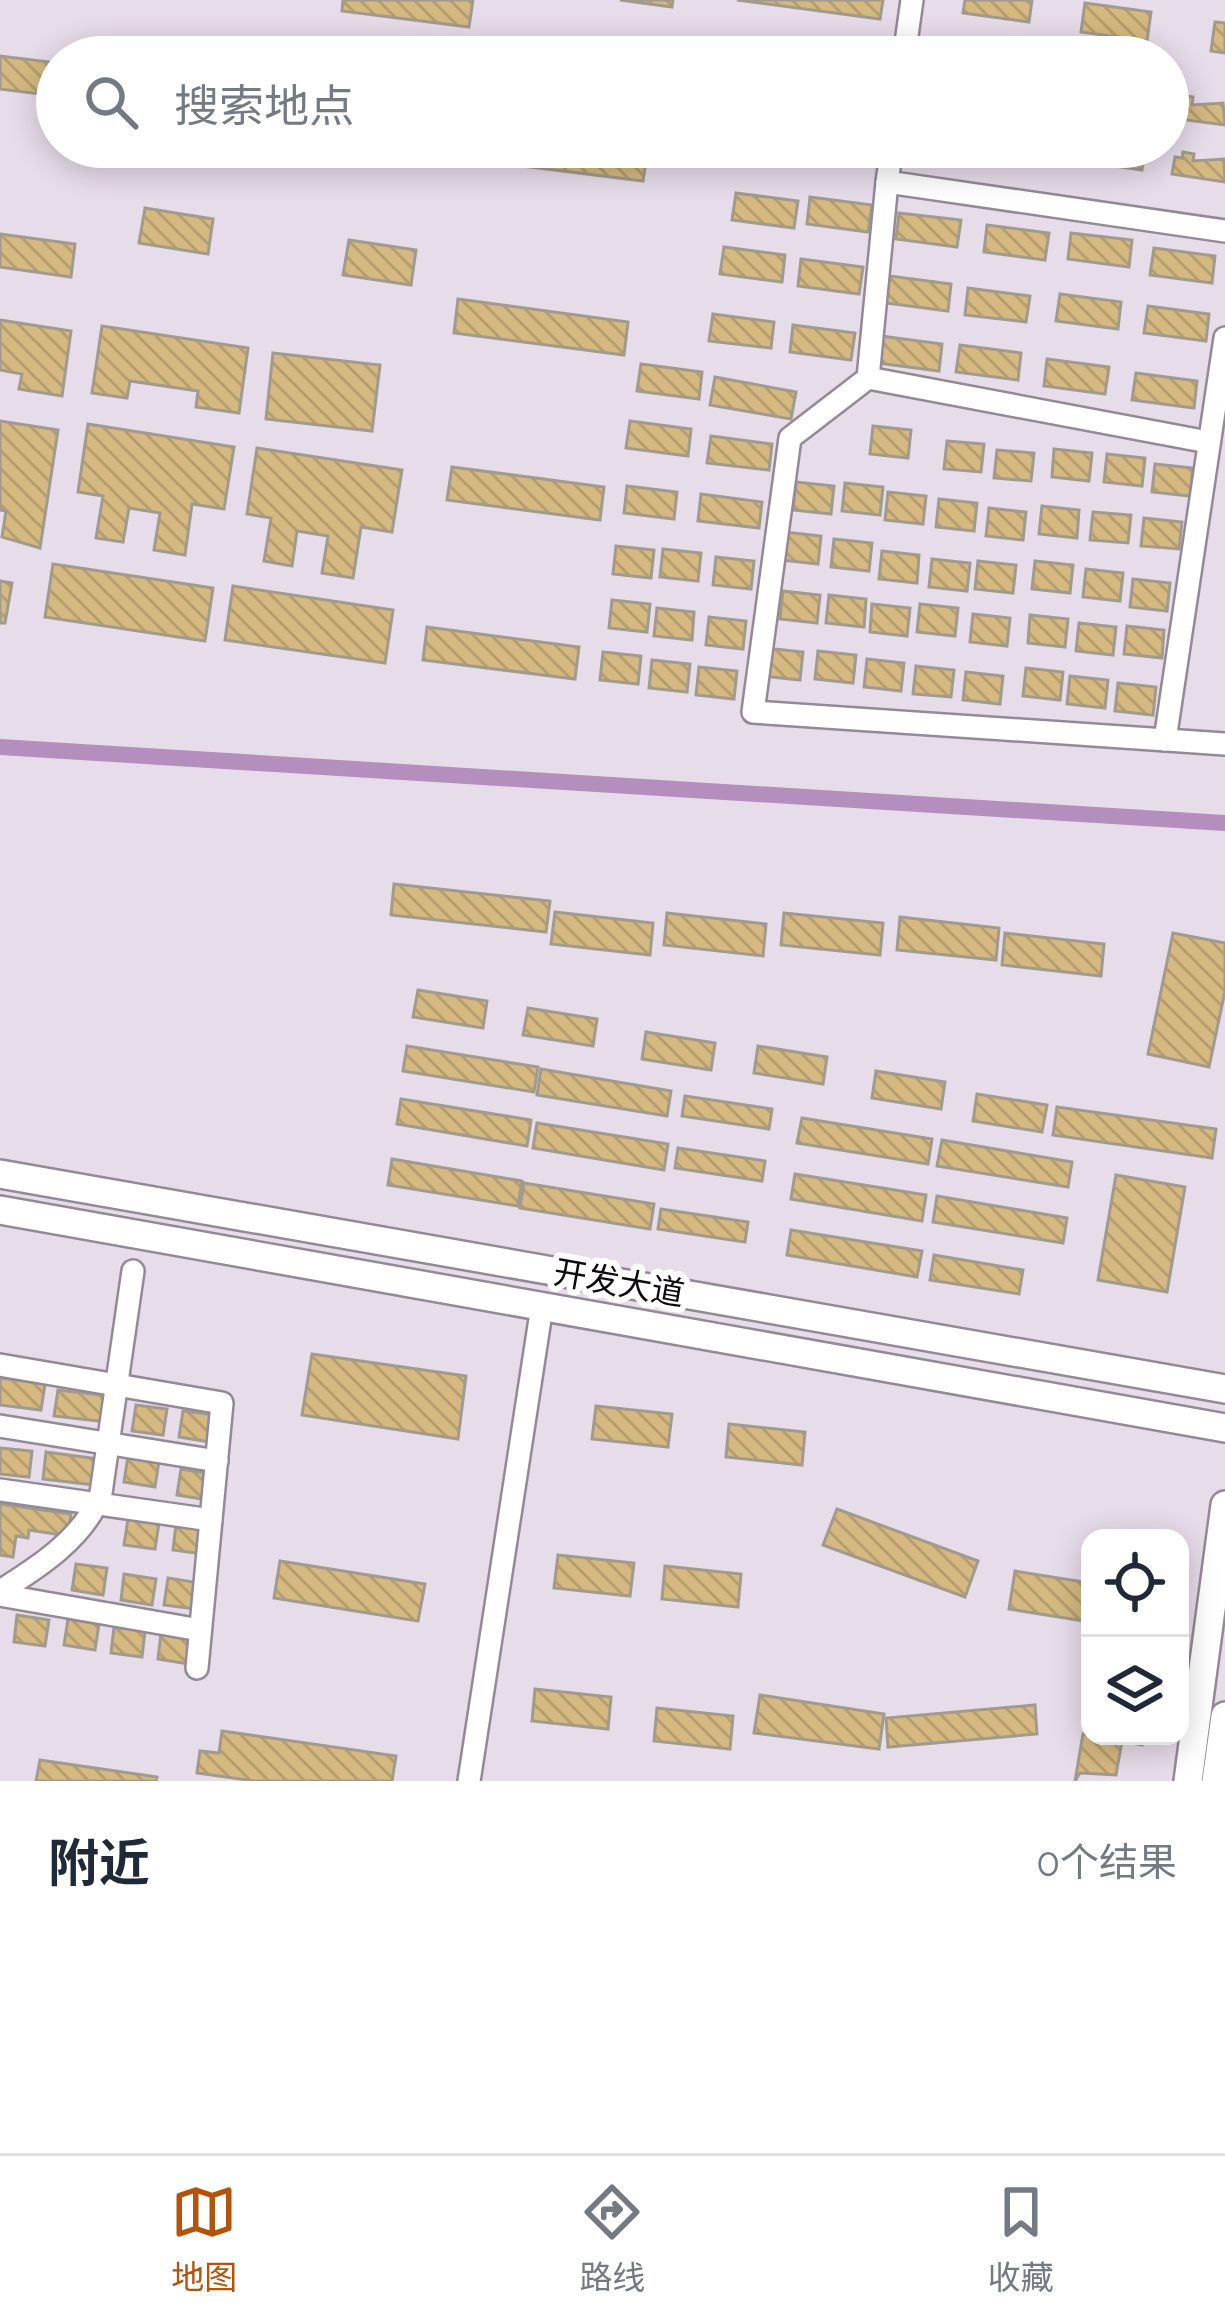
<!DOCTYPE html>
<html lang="zh">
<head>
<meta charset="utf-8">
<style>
  :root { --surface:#fff; --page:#f2f2f3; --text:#1f2937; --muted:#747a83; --line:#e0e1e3; --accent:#b45309 }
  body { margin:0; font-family:Raleway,"Noto Sans SC",sans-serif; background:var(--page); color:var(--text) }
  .controls { position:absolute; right:36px; bottom:36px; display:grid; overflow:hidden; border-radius:24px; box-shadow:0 6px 30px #0003 }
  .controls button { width:108px; height:108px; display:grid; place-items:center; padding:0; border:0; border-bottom:3px solid var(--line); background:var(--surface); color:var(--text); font:60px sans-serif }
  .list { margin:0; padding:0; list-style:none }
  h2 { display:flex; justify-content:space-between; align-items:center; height:156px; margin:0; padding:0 48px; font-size:51px }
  h2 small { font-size:39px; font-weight:400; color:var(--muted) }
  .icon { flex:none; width:66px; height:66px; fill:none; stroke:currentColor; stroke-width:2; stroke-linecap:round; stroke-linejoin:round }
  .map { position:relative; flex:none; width:1225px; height:1781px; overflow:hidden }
  .search { position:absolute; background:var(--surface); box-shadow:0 6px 30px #0003; left:36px; right:36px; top:36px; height:132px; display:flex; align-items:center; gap:30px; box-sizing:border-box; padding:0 42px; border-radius:66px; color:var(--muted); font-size:45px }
  .sheet { height:372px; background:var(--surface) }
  nav { display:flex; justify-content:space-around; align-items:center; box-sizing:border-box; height:168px; border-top:3px solid var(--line); background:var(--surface); font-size:33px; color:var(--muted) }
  nav a { display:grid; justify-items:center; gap:6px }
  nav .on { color:var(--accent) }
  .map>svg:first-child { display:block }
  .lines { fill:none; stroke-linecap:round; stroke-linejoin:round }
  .canal { stroke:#b48ebd; stroke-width:16 }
  .building { fill:url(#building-back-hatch); stroke:#a29b8d; stroke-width:3 }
  .minor-casing { stroke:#948a96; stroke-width:26 }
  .major-casing { stroke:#948a96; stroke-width:32 }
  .minor { stroke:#fff; stroke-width:21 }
  .major { stroke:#fff; stroke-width:27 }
  .labels { text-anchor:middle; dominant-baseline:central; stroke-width:12; stroke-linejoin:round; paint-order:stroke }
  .street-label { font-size:33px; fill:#0e0b0f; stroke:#fff }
</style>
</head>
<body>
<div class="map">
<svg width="1225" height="1781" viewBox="0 0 1225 1781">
  <defs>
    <pattern id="building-back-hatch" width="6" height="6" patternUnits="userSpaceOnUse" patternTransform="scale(3)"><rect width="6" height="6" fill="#d5b981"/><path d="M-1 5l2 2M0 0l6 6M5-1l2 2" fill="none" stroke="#b69e6e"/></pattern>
  </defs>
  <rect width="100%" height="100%" fill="#e7dce9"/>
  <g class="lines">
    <polyline class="canal" points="0,747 1225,823"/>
  </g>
  <g class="building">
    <polygon points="343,0 473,0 469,27 342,11"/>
    <polygon points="620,0 673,0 672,7"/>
    <polygon points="737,0 883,0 880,19"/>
    <polygon points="965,0 1032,0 1029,22 963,13"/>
    <polygon points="1085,3 1151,12 1147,41 1081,32"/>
    <polygon points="1215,22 1225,23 1225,53 1211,51"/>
    <polygon points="0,56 57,63 57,96 0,89"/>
    <polygon points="1181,95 1193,97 1192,105 1223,103 1225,125 1171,118 1173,100 1181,102"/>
    <polygon points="366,147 436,147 434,159"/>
    <polygon points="492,147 635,147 648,149 643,181 491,162"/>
    <polygon points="972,147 1030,147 1029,154"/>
    <polygon points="1056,147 1107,147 1128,153 1129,147 1137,147 1136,154 1144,155 1142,170 1055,157"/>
    <polygon points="1183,152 1194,154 1193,161 1224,159 1225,182 1172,174 1175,157 1182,158"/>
    <polygon points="736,193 798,201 794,228 732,220"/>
    <polygon points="810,197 872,205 868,232 807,224"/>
    <polygon points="145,208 213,219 208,254 139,243"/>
    <polygon points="899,213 961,220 957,247 896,239"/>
    <polygon points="987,225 1049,233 1045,260 984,252"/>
    <polygon points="1071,233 1132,240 1129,267 1068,259"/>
    <polygon points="0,234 75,244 71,277 0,267"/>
    <polygon points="349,240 416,250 411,285 343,275"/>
    <polygon points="724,247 785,255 782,282 720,274"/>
    <polygon points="1154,248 1215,256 1212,283 1150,275"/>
    <polygon points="801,259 863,267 859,294 798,286"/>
    <polygon points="890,276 951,284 948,311 886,303"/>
    <polygon points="968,288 1030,296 1026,322 965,315"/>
    <polygon points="1060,294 1121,302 1118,329 1056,321"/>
    <polygon points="458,299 628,322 624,355 454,333"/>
    <polygon points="1148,306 1209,314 1206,341 1144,333"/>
    <polygon points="713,314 774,322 771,348 709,341"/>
    <polygon points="0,320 71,331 62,396 19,389 22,374 0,370"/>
    <polygon points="793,325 855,333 851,360 790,352"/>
    <polygon points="102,326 248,348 239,413 196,407 198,391 130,381 127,398 92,393"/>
    <polygon points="881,336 942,344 939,371 877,363"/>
    <polygon points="960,345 1021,353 1018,380 956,372"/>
    <polygon points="273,353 380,365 372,431 266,419"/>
    <polygon points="1047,359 1109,367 1105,394 1044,386"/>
    <polygon points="641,364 702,372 699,399 637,391"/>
    <polygon points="1136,373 1197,381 1194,408 1132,400"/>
    <polygon points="715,377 796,392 791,419 710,405"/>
    <polygon points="0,421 58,430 40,548 2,537 6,511 0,510"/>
    <polygon points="630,421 691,429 688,456 626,448"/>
    <polygon points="88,424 234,447 224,509 192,504 185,555 154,550 160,513 129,508 123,542 96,538 103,496 78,492"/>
    <polygon points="873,426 911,430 908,458 870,454"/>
    <polygon points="711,436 772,444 769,470 707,463"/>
    <polygon points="947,441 984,444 981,472 944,469"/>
    <polygon points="257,448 402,470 392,532 361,527 353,578 322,573 328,536 297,531 292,566 264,561 271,518 247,514"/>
    <polygon points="1054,449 1092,453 1089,481 1052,477"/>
    <polygon points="997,450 1034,453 1031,481 994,478"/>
    <polygon points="1107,454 1145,458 1142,486 1104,482"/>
    <polygon points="1155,464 1193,468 1190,496 1152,492"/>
    <polygon points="452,467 604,487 600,520 447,500"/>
    <polygon points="796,482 834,486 831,514 793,510"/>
    <polygon points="845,483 883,487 880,515 842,511"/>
    <polygon points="627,486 677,492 674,519 624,513"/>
    <polygon points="888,492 926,496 923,524 885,520"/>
    <polygon points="701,494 762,502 759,528 698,521"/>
    <polygon points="939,499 977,503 974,531 936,527"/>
    <polygon points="1042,506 1079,510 1077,538 1039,534"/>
    <polygon points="989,508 1026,512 1023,540 986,536"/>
    <polygon points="1093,512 1131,515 1128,543 1090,540"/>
    <polygon points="1144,518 1182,522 1179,549 1141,546"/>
    <polygon points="784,532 821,536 818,564 781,560"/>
    <polygon points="834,539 872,543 869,571 831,567"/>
    <polygon points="616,546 654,550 651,578 613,574"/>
    <polygon points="663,549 701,553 698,581 660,577"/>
    <polygon points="882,551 919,555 917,583 879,579"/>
    <polygon points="716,557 754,561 751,589 713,585"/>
    <polygon points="932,559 970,563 967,591 929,587"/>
    <polygon points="978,561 1016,565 1013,593 975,589"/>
    <polygon points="1035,561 1073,565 1070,593 1032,589"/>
    <polygon points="53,564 213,588 205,641 45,617"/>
    <polygon points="1086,569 1123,573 1120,601 1083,597"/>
    <polygon points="1133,579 1170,583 1167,611 1130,607"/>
    <polygon points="0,581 12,583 5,623 0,623"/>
    <polygon points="233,586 393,610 385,663 225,640"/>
    <polygon points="783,591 820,595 817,623 780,619"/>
    <polygon points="829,595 866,599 864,627 826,623"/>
    <polygon points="612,600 650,604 647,632 609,628"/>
    <polygon points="872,604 910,608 907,636 870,632"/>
    <polygon points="920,604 958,608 955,636 917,632"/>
    <polygon points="657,608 694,612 692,640 654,636"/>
    <polygon points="973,614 1010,618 1007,646 970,642"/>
    <polygon points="1030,615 1068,619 1065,647 1028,643"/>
    <polygon points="709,617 746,621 743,649 706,645"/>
    <polygon points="1079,623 1116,627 1113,655 1076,651"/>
    <polygon points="1127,626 1164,630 1162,658 1124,654"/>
    <polygon points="427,627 579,647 575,679 423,660"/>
    <polygon points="766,648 803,652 800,680 763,676"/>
    <polygon points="818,651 856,655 853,683 815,679"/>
    <polygon points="603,652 641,656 638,684 600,680"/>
    <polygon points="867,659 904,663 901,691 864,687"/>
    <polygon points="652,660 690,664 687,692 649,688"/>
    <polygon points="916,666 954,670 951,697 913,694"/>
    <polygon points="699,667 737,671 734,699 696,695"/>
    <polygon points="1026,668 1063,672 1060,700 1023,696"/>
    <polygon points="966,672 1003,676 1000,704 963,700"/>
    <polygon points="1070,676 1108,680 1105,708 1067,704"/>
    <polygon points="1118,683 1156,687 1153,715 1115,711"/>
    <polygon points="394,884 550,901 546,932 391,915"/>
    <polygon points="555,912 653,923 650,955 551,944"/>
    <polygon points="667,913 766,924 763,956 664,945"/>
    <polygon points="784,913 883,923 880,955 781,945"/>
    <polygon points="900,917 999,928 996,960 897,950"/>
    <polygon points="1005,933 1104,944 1101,976 1002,965"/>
    <polygon points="1173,933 1225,943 1225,991 1209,1067 1148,1054"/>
    <polygon points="418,990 487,1001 483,1028 413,1017"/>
    <polygon points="528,1008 597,1019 593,1046 523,1035"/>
    <polygon points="646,1032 715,1043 711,1070 642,1059"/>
    <polygon points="407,1046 538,1067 534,1092 403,1071"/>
    <polygon points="758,1046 827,1057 823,1084 754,1073"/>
    <polygon points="541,1069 671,1091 667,1116 537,1095"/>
    <polygon points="876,1071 945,1082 941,1109 872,1098"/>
    <polygon points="977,1094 1047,1105 1042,1132 973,1121"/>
    <polygon points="685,1096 772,1109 769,1129 682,1116"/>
    <polygon points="401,1099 531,1120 527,1146 397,1124"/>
    <polygon points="1057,1107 1216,1129 1212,1158 1053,1135"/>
    <polygon points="802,1118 932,1139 928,1164 797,1143"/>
    <polygon points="537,1123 668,1144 664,1170 533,1148"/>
    <polygon points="942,1140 1072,1162 1068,1187 937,1166"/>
    <polygon points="678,1148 765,1161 762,1181 675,1168"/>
    <polygon points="392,1159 522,1181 518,1206 388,1185"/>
    <polygon points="795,1174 926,1195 922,1221 791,1199"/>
    <polygon points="1116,1175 1185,1187 1167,1292 1098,1280"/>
    <polygon points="524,1183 654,1204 650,1229 520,1208"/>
    <polygon points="937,1196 1067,1218 1063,1243 933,1222"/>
    <polygon points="661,1209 748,1222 745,1242 658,1229"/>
    <polygon points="791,1230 922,1251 917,1277 787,1255"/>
    <polygon points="934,1255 1023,1270 1019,1294 930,1280"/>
    <polygon points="312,1354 466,1376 458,1439 302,1415"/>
    <polygon points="0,1378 45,1384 41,1410 0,1405"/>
    <polygon points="58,1390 110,1396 107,1422 54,1416"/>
    <polygon points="136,1405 167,1409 163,1435 132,1431"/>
    <polygon points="596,1406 672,1414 668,1447 592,1439"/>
    <polygon points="183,1411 214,1415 210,1442 179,1437"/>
    <polygon points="729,1424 805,1432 802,1465 726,1457"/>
    <polygon points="0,1448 32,1451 29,1477 0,1474"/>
    <polygon points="46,1452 99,1459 95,1485 43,1479"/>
    <polygon points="128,1456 159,1461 155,1487 124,1482"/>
    <polygon points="181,1469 212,1474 208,1500 177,1495"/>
    <polygon points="0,1504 71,1514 68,1536 29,1530 28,1538 16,1536 13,1557 0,1555"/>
    <polygon points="837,1509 978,1561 965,1597 823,1545"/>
    <polygon points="128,1519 159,1523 155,1549 124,1545"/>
    <polygon points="176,1524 208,1528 204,1554 173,1550"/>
    <polygon points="558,1555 634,1563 630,1596 554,1588"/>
    <polygon points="280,1561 425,1584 418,1621 274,1598"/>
    <polygon points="76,1564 107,1568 103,1595 72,1590"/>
    <polygon points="665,1566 741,1574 738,1607 662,1599"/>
    <polygon points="1015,1571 1090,1583 1090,1622 1009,1609"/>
    <polygon points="124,1574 156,1579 152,1605 121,1600"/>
    <polygon points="168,1578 199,1583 196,1609 164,1605"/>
    <polygon points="17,1615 49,1620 45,1646 14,1642"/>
    <polygon points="68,1619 99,1624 95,1650 64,1645"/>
    <polygon points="114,1627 145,1631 142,1657 111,1653"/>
    <polygon points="161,1633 193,1638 189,1664 158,1659"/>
    <polygon points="535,1689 611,1697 608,1729 532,1721"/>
    <polygon points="760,1695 884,1714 879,1749 754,1733"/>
    <polygon points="1035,1705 1037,1734 888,1747 886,1718"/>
    <polygon points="657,1708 733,1716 730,1749 654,1741"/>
    <polygon points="222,1731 396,1756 392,1781 255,1781 197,1773 200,1751 219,1753"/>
    <polygon points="1083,1734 1101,1737 1144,1736 1142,1745 1122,1741 1116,1775 1080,1773 1075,1781"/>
    <polygon points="40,1760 157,1777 156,1781 36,1781"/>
  </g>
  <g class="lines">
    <defs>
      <g id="minor">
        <polyline points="904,57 912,0"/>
        <polyline points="892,147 887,182 1225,231"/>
        <polyline points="887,182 868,378 790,438 753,712 1225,744"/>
        <polyline points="868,378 1208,442"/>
        <polyline points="1165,740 1225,338"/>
        <polyline points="0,1365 222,1403 197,1668"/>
        <polyline points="0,1426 217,1461"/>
        <polyline points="0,1490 211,1520"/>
        <path d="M 0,1591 C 39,1567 85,1537 101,1493 L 133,1271"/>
        <polyline points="0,1595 200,1630"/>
        <polyline points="469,1781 542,1306"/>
      </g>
      <g id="major">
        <polyline points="0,1174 1225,1389"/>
        <polyline points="0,1210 1225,1428"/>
        <polyline points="1188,1781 1225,1505"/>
        <polyline points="1216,1781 1225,1716"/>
      </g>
    </defs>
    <use href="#minor" class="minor-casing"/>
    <use href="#major" class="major-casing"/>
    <use href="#minor" class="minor"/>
    <use href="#major" class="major"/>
  </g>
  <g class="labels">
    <g class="street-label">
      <text transform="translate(619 1283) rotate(10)">开发大道</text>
    </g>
  </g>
</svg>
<div class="controls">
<button><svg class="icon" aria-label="locate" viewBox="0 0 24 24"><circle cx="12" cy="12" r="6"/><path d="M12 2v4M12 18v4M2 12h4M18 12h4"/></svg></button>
<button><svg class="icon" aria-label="layers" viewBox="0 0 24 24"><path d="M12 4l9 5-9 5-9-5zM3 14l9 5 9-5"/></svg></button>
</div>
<div class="search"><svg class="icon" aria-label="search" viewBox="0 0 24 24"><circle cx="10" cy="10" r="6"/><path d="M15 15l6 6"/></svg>搜索地点</div>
</div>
<section class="sheet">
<h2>附近<small>0个结果</small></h2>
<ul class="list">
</ul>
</section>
<nav>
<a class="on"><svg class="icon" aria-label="map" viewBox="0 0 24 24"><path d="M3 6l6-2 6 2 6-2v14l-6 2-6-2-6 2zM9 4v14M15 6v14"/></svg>地图</a>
<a><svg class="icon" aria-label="directions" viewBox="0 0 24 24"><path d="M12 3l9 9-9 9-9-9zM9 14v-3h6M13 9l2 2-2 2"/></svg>路线</a>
<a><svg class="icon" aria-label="saved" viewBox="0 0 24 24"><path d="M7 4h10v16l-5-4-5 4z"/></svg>收藏</a>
</nav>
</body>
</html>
